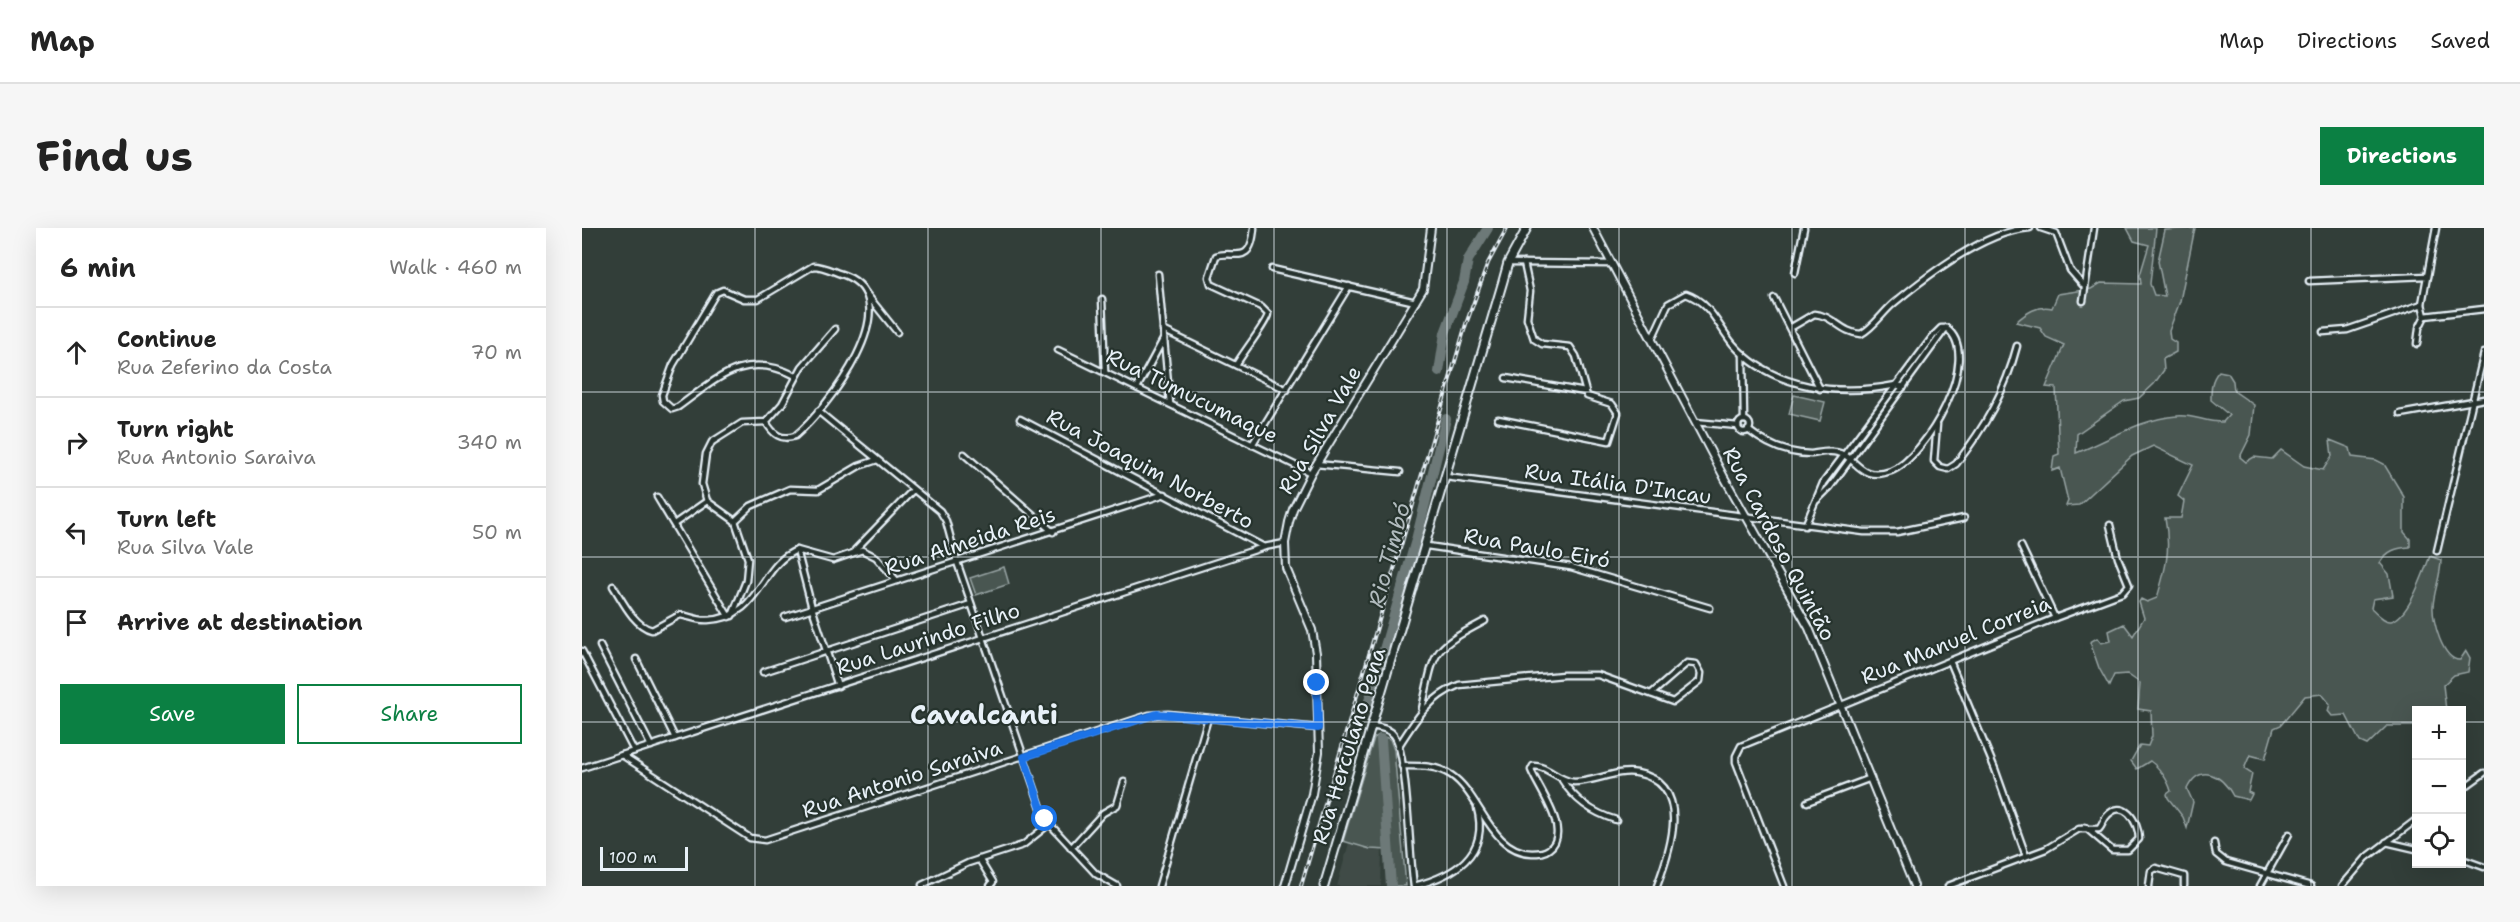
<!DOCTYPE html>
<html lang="en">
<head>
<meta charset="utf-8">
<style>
  :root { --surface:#fff; --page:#f6f6f6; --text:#222; --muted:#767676; --line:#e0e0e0; --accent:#0b8043 }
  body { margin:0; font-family:"Shantell Sans",sans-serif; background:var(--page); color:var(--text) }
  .controls { position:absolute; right:18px; bottom:18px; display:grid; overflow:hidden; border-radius:0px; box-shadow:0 6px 24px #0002 }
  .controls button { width:54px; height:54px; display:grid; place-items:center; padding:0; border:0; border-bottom:2px solid var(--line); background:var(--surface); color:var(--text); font:30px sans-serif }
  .scale { position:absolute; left:18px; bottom:15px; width:88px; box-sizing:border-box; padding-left:6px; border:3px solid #e8f1f8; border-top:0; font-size:16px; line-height:21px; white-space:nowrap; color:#e8f1f8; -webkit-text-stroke:4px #26332d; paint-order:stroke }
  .stop { position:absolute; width:18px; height:18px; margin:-14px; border:4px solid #1a73e8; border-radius:50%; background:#fff }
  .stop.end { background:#1a73e8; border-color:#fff; box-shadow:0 2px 6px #0008 }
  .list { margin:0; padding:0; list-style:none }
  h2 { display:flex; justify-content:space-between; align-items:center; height:78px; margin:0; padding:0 24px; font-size:26px }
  h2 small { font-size:20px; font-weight:400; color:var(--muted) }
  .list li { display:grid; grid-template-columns:39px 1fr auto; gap:18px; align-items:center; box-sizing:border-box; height:90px; padding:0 24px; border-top:2px solid var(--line) }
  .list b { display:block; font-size:22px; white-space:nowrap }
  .list p { margin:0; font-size:20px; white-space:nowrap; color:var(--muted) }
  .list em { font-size:20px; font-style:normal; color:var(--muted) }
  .actions { display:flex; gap:12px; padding:18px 24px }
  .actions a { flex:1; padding:14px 0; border:2px solid var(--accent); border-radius:0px; text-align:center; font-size:21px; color:var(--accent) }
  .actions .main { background:var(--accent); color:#fff }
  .icon { flex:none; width:33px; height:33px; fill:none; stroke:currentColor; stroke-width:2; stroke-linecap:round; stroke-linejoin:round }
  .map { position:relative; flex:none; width:1902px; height:658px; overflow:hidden; border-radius:0px }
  header { display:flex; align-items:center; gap:36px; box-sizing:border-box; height:84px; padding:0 30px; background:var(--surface); border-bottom:2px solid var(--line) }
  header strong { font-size:28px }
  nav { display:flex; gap:33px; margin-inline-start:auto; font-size:21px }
  .intro { display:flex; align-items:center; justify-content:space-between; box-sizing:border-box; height:144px; padding:0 36px }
  h1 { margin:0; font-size:42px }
  .button { padding:15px 27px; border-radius:0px; background:var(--accent); color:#fff; font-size:21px; font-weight:700 }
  main { display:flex; gap:36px; padding:0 36px }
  aside { flex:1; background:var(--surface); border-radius:0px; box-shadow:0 6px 24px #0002 }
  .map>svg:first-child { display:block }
  .built { fill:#3f4b46 }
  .green { fill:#495651; stroke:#98a4a4; stroke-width:1.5 }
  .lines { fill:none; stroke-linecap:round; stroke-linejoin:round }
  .river { stroke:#6d7978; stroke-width:10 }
  .minor-casing { stroke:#e8f1f8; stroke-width:9 }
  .tertiary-casing { stroke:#e8f1f8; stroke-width:10 }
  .secondary-casing { stroke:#e8f1f8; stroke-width:11 }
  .minor { stroke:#26332d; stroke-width:4.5 }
  .tertiary { stroke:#26332d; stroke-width:6 }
  .secondary { stroke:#26332d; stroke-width:7 }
  .rail-casing { stroke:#e8f1f8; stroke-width:4 }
  .rail { stroke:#26332d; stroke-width:1.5; stroke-dasharray:4.5; stroke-linecap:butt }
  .route { stroke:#1a73e8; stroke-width:8 }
  .grid { fill:none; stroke:#e8f1f8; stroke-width:1.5; stroke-opacity:0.55 }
  .labels { text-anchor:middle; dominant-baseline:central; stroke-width:4.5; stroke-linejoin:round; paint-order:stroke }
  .street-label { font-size:21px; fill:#e8f1f8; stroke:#26332d }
  .water-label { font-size:22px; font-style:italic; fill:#b1bbbe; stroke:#26332d }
  .district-label { font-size:27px; font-weight:bold; fill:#e8f1f8; stroke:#26332d }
</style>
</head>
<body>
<header>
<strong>Map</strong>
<nav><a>Map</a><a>Directions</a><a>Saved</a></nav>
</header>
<div class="intro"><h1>Find us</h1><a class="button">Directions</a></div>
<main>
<aside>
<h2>6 min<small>Walk · 460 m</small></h2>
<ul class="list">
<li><svg class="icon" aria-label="ahead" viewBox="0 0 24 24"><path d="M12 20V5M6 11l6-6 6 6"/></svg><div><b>Continue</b><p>Rua Zeferino da Costa</p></div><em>70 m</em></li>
<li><svg class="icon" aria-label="right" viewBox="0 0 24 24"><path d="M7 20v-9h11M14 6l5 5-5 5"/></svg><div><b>Turn right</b><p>Rua Antonio Saraiva</p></div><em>340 m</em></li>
<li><svg class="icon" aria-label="left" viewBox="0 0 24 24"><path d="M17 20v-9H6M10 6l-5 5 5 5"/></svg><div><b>Turn left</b><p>Rua Silva Vale</p></div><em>50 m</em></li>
<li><svg class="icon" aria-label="arrive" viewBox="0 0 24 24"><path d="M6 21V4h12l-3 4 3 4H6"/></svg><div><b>Arrive at destination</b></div></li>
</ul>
<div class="actions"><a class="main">Save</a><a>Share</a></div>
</aside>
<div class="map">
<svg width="1902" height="658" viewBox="0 0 1902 658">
  <rect width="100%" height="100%" fill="#323e39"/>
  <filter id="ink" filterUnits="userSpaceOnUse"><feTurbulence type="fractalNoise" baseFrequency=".0167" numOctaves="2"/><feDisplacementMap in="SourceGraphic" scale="12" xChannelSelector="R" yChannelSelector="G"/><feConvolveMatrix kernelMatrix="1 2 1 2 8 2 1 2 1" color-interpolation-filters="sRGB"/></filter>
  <g filter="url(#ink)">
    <polygon class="built" points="767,615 800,622 799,658 755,658"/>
    <g class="green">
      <path d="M 1545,0 L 1574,0 L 1568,56 L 1572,67 L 1583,68 L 1576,33 L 1583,2 L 1613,0 L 1598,73 L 1587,103 L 1588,111 L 1594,115 L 1594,124 L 1581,131 L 1582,142 L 1572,156 L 1557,170 L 1542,173 L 1495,206 L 1494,225 C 1528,212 1557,191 1595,188 C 1610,186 1625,195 1641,194 L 1647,187 L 1629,172 C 1629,160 1629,152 1637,143 L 1646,145 L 1651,153 L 1652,163 L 1672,177 L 1669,207 L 1658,229 L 1664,234 L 1672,229 L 1690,231 L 1699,222 L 1722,238 L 1741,242 L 1750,228 L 1748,212 L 1768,220 L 1770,229 L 1794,232 L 1802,236 L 1822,269 L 1822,304 L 1828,311 L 1828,319 C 1815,320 1805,322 1798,335 L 1807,346 L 1811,368 L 1791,371 L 1789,380 C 1795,385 1802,394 1809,393 C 1827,390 1842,343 1848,328 L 1859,332 C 1859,348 1852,362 1851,378 C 1850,393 1861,433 1878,432 L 1884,423 L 1888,430 L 1886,444 L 1872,447 L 1861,457 L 1864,482 L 1834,482 L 1834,498 L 1805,498 L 1785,517 L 1778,514 L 1764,487 L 1750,488 L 1746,483 L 1748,476 L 1740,466 L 1723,468 L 1699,497 L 1692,500 L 1683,531 L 1668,527 L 1662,541 L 1670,546 L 1666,564 L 1670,566 L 1667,572 L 1651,568 C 1640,547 1618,534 1605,561 L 1611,574 L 1605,600 L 1601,589 L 1586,570 L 1585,566 L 1589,563 C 1586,552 1577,539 1568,533 L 1555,541 L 1549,533 L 1558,517 L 1566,518 L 1570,508 L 1569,483 L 1556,481 L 1558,455 L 1545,446 L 1532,447 L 1527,458 L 1517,440 L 1508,414 L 1515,410 L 1519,415 L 1529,413 L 1527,403 L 1542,396 L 1551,408 L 1562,390 L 1557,374 L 1559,371 L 1565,374 L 1575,370 C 1584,340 1589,322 1583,290 L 1599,290 L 1602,273 L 1596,268 L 1611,237 L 1571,218 L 1550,228 L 1497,277 L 1484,278 L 1486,273 L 1478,240 L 1470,243 L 1472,228 L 1477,226 L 1474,160 L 1464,159 L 1482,117 L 1464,109 L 1458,100 L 1434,94 C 1444,85 1455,77 1470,80 L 1476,66 L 1509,61 L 1519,55 L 1559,56 L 1558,47 L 1567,17 L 1552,13 Z"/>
      <polygon points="1212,167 1243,174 1238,193 1207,186"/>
      <polygon points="422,339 427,356 394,367 388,350"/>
      <polygon points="797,507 808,511 812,522 824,658 805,658 806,622 788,621 761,613 792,510"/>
    </g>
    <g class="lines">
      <g class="river">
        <polyline points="857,144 863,105 882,54 886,32 906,0"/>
        <polyline points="787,473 834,312 864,191"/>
        <polyline points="799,511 809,658"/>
      </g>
      <defs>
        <g id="minor">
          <polyline points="1459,0 1474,5 1488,42 1501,57"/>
          <polyline points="926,35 1029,36"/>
          <polyline points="690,41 834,74"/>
          <polyline points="1213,45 1222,0"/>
          <polyline points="576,46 588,176"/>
          <polyline points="1727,53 1845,48"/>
          <polyline points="283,64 315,104"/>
          <polyline points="1192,70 1238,161"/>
          <polyline points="520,71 523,144"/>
          <polyline points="1501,73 1512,0"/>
          <polyline points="1843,88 1840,76 1854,0"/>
          <polyline points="1843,88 1902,81"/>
          <path d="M 1208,100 L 1232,86 C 1251,87 1259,105 1279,106 C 1292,99 1301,84 1312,75 C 1347,46 1403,3 1448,0"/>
          <polyline points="581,102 705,162"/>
          <polyline points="1741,104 1765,102 1840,76"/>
          <path d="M 1070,111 L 1086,76 L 1104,66 C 1128,74 1136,98 1151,116 C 1191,162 1258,168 1314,157 L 1322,159"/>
          <polyline points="1835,116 1837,100 1843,88"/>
          <polyline points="476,122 729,245"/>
          <polyline points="1161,126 1162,192"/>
          <path d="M 654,137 C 660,126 686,93 686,86 L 679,79 L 629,56 L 627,49 L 634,28 C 651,21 669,40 672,0"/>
          <polyline points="924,150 1003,164"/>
          <polyline points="555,160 582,110"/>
          <polyline points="236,183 358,283 364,293 375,334 463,591 514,646 535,658"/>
          <polyline points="1818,186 1902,171"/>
          <polyline points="438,191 682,319"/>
          <polyline points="916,191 1027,213 1036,185 1030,176 1005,168 994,128 988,119 960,116 952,111 945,90 948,63 942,35"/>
          <circle cx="1162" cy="198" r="6"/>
          <path d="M 184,194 C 191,206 199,213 213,208 C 244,182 330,73 262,47 C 252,44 242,38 231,38 L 176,71 L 162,71 L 141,62 L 134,65 L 91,137 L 80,167 L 81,173 L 90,181 L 96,179 C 136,150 162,122 214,148"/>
          <polyline points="1113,194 1156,198"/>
          <path d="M 1355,196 L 1352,233 L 1358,239 L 1366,241 L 1374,236 C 1403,199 1423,164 1435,118"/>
          <path d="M 1166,202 C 1185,217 1205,226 1229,226 C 1236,225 1244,223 1252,224 C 1276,226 1275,255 1309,243 C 1343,230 1403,128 1364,100"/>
          <polyline points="670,217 767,58"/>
          <polyline points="382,226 471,304"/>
          <polyline points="734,236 818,244"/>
          <polyline points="864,249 1282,304 1315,304 1382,290"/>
          <polyline points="75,269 147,389"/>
          <polyline points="1235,272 1248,259 1364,100"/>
          <polyline points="125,273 120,256 124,226 130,214 160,195 184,194 200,176 220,139 253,101"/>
          <polyline points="153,293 169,278 208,261 236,262 277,238 295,232"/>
          <polyline points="92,296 125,273 153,293 166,331 164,353 150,388"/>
          <polyline points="1223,298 1241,255 1351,108 1359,100 1364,100"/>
          <polyline points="845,318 989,339 1128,380"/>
          <polyline points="1439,318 1473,390"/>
          <polyline points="215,322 230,380 256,458"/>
          <polyline points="273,322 330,263"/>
          <polyline points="1855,323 1902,125"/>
          <path d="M 31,358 C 40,372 52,398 70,402 L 98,387 C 107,388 116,393 126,392 C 179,390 178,336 215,322 L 251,332 L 280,322 L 294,329 L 315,353"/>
          <polyline points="203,389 583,266"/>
          <polyline points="18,418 69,518"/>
          <polyline points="0,423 52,523"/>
          <polyline points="54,431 93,510"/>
          <polyline points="1368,433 1413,541 1444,628"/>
          <polyline points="181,444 389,376"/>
          <path d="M 840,481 C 853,422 848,422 903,393"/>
          <path d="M 789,498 C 796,499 806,500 811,506 C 826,521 827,630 832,658"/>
          <path d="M 816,519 C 833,492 847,469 877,457 L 981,447 L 1016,447 L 1091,474 L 1118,453 L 1119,445 L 1114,436 L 1105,435 L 1069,466"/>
          <polyline points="40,527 168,610 183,612 567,487 586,486 736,500"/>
          <path d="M 820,538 C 838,538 854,537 869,547 C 899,567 908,624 950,625 C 956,625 962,625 967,621 C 990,604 957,562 949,542 L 951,538 C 965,537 976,553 992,554 C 1013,554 1035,541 1055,545 C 1112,556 1088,624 1075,658"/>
          <polyline points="0,540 682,319 703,315"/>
          <path d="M 980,552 C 993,573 1011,585 1034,592"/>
          <polyline points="1880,561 1902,545"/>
          <polyline points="1225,574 1289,550"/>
          <polyline points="1804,614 1834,621"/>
          <polyline points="1632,615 1634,626 1644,634 1729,658"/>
          <polyline points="489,620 521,585 535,577 542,554"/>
          <polyline points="397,631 411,654 408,658"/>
          <polyline points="1880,631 1902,639"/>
          <polyline points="340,657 386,635 441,617 466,597"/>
          <polyline points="577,658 626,490"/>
          <path d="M 832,658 C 871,648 908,627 895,580"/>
          <polyline points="1202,658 1154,534 1154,528 1159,518 1473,390 1540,365 1547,357 1536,330 1528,297"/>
          <path d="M 1366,658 L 1464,621 L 1497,601 L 1517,601 C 1520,598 1521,593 1524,589 C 1541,568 1557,594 1557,611 L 1546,622 L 1530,622 L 1503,599"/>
          <polyline points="1567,658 1569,643 1574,640 1602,648 1602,658"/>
          <polyline points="1678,658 1707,606"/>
          <polyline points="1760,658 1784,630 1834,592"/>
        </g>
        <g id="tertiary">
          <polyline points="1011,0 1142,249 1227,400 1332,658"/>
          <polyline points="703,658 730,566 737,524 734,425 730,402 704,340 703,315 707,294 711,281 729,245 841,61 849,0"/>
        </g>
        <polyline id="secondary" points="742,658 921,53 926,35 945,0"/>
      </defs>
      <use href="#minor" class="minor-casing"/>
      <use href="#tertiary" class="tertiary-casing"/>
      <use href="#secondary" class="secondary-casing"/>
      <use href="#minor" class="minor"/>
      <use href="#tertiary" class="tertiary"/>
      <use href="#secondary" class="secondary"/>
      <defs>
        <polyline id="rail" points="719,658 884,96 906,35 925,0"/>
      </defs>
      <use href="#rail" class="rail-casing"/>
      <use href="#rail" class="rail"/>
    </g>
  </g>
  <g class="lines" filter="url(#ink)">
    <polyline class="route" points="463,591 442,529 575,486 736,500 735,455"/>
  </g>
  <path class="grid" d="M 173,0 L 173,658M 346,0 L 346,658M 519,0 L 519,658M 692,0 L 692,658M 865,0 L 865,658M 1037,0 L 1037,658M 1210,0 L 1210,658M 1383,0 L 1383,658M 1556,0 L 1556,658M 1729,0 L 1729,658M 0,164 L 1902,164M 0,329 L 1902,329M 0,494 L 1834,494M 1880,494 L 1902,494"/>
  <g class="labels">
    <g class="street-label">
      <text transform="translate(610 168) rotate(26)">Rua Tumucumaque</text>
      <text transform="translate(738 202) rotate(-60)">Rua Silva Vale</text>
      <text transform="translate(568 241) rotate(28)">Rua Joaquim Norberto</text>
      <text transform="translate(1036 256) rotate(8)">Rua Itália D'Incau</text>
      <text transform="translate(388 313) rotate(-18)">Rua Almeida Reis</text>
      <text transform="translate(1197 316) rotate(62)">Rua Cardoso Quintão</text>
      <text transform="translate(955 320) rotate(10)">Rua Paulo Eiró</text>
      <text transform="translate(346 411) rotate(-18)">Rua Laurindo Filho</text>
      <text transform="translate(1374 412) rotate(-22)">Rua Manuel Correia</text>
      <text transform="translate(767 518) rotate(-73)">Rua Herculano Pena</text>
      <text transform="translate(320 551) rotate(-18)">Rua Antonio Saraiva</text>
    </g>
    <g class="water-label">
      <text transform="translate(807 327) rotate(-75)">Rio Timbó</text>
    </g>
    <g class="district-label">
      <text x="402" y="486">Cavalcanti</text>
    </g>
  </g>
</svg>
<div class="controls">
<button>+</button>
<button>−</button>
<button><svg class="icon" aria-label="locate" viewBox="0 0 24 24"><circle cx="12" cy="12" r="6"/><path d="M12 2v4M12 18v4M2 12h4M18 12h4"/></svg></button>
</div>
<div class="scale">100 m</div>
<div class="stop" style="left:463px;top:591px"></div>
<div class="stop end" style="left:735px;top:455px"></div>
</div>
</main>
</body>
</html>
